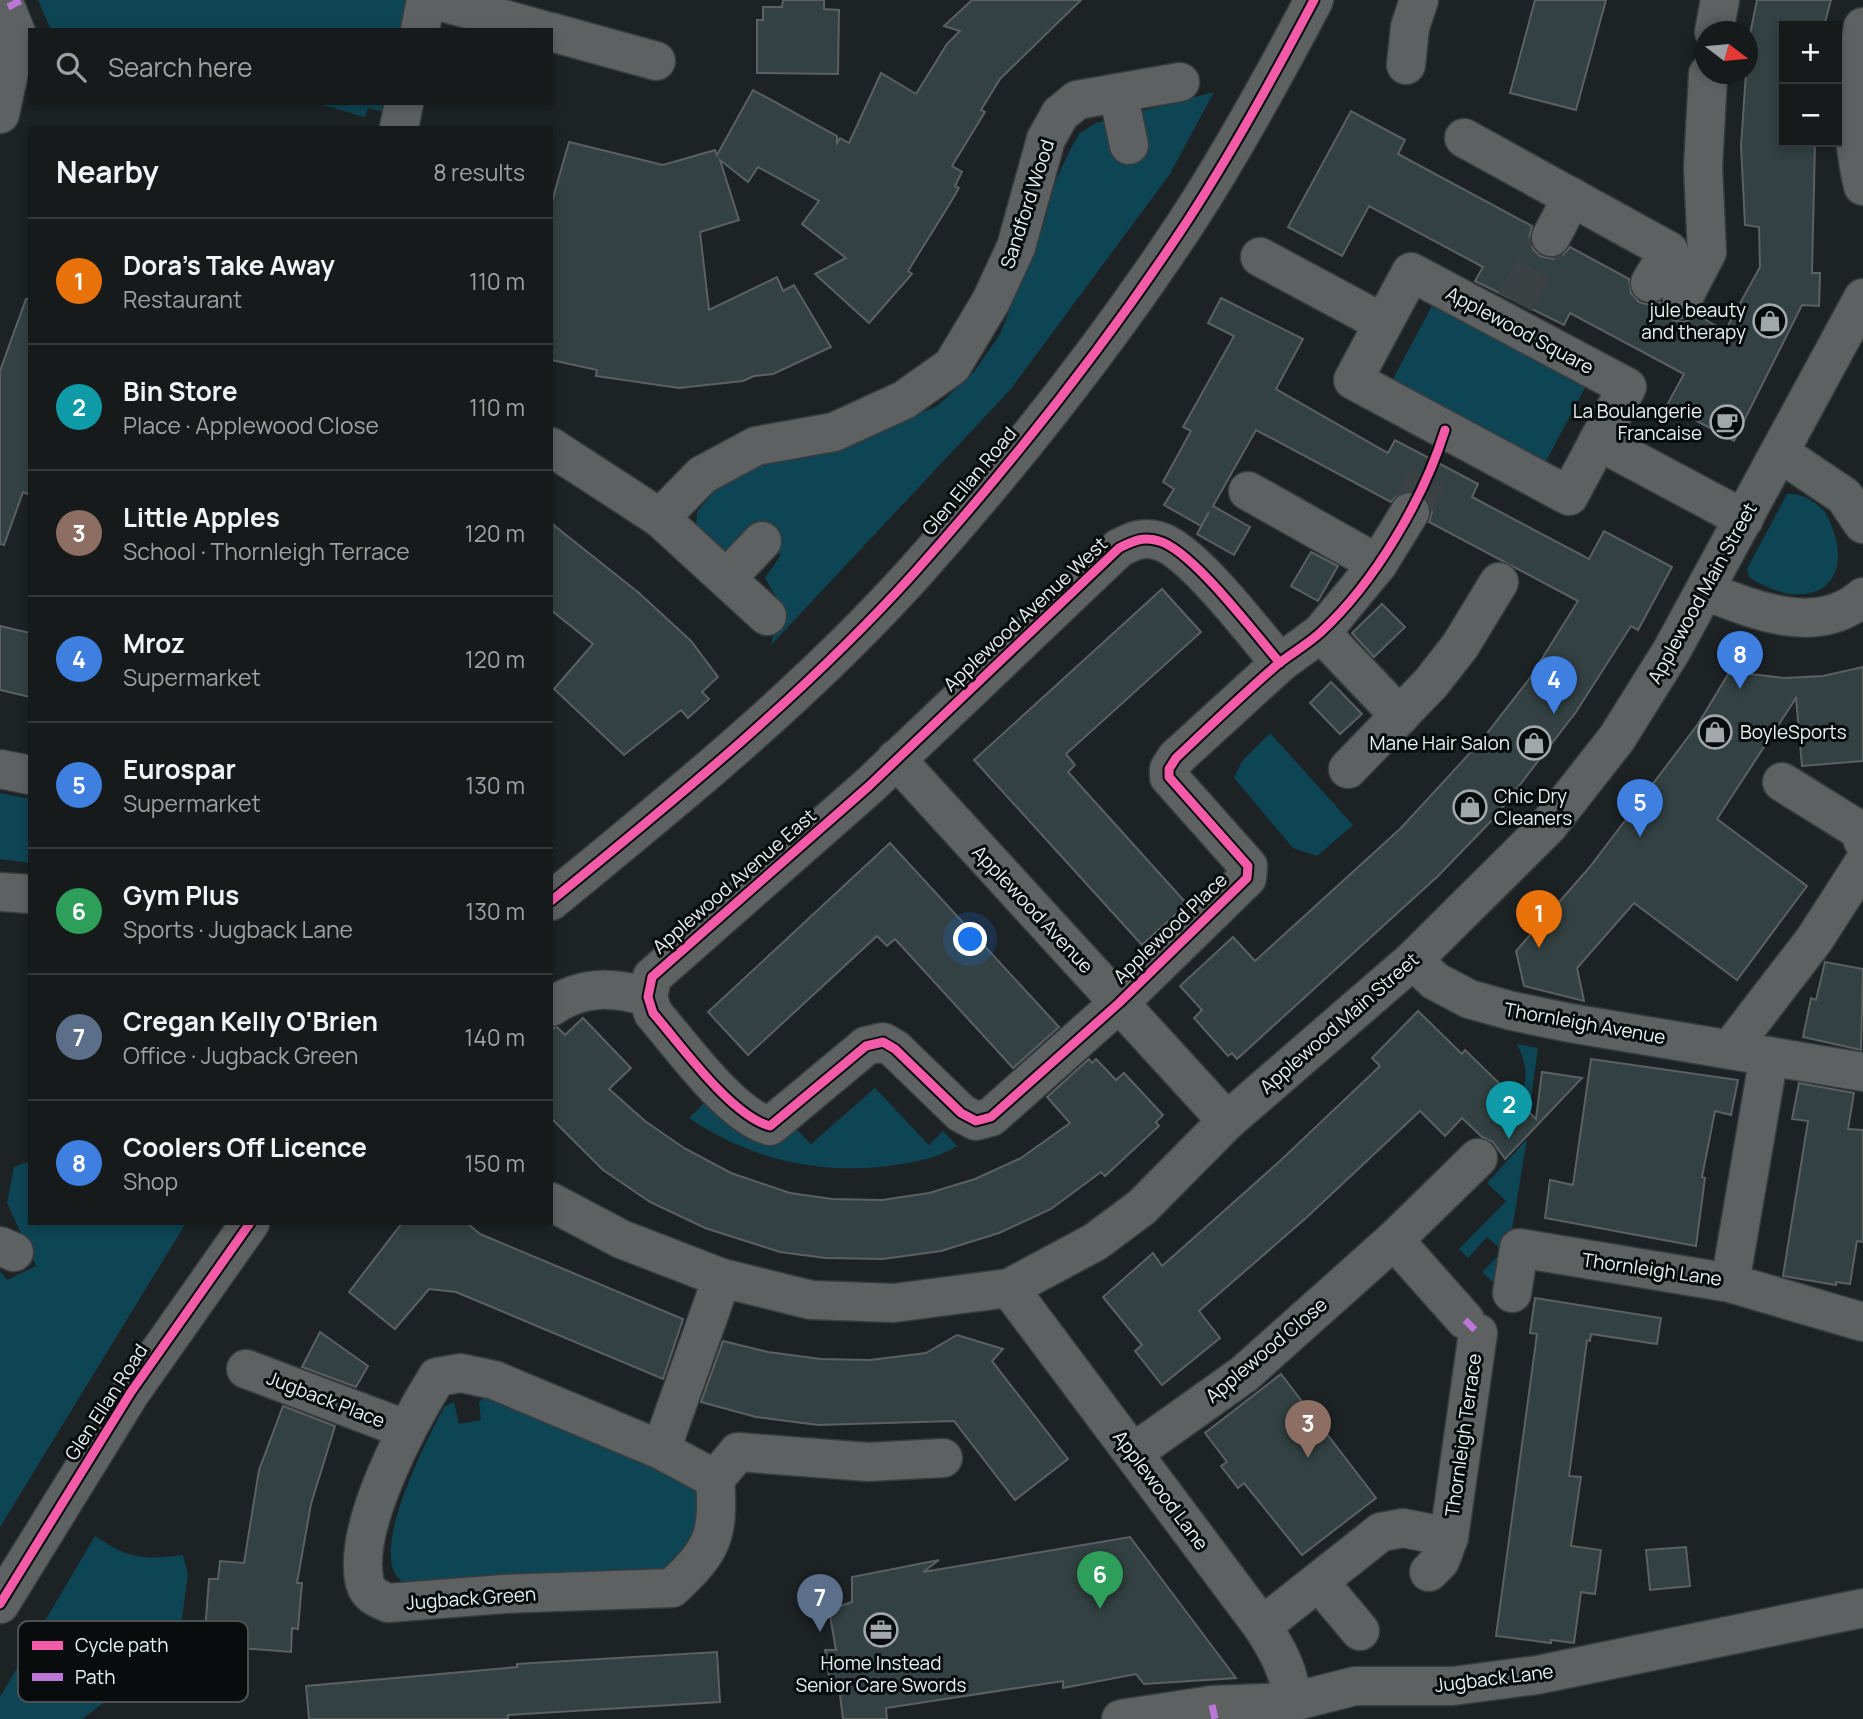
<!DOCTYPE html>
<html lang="en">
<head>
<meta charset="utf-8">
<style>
  :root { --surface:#161a1b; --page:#1f2324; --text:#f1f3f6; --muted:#9ea1a3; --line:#35383a; --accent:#a2a8aa }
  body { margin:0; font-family:Manrope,sans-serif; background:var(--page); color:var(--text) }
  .controls { position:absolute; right:21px; top:21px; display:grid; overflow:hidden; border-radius:0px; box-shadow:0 4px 10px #0003 }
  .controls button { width:63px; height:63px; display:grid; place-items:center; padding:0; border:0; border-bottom:2px solid var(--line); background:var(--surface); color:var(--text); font:35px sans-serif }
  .compass { position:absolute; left:1695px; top:21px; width:63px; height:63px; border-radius:50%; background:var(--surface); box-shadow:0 4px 10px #0003; rotate:106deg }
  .you { position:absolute; left:971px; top:940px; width:24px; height:24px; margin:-18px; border:5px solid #fff; border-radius:50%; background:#1a73e8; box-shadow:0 0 0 10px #1a73e833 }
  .badge { display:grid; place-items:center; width:46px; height:46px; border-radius:50%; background:var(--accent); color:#fff; font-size:23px; font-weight:700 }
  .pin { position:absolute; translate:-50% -58px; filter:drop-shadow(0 2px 4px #0008) }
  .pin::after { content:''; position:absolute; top:37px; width:24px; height:21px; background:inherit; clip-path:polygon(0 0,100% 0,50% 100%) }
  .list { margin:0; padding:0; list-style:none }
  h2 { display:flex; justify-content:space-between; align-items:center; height:91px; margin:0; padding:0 28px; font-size:30px }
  h2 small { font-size:23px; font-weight:400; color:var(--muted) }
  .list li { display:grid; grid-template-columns:46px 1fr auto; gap:21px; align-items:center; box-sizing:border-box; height:126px; padding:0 28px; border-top:2px solid var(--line) }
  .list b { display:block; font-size:26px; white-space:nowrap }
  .list p { margin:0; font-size:23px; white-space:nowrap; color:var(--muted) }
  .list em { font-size:23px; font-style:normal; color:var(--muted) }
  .icon { flex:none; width:38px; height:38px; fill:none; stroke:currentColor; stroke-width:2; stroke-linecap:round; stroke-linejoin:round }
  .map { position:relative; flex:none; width:1863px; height:1719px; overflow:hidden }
  .search { position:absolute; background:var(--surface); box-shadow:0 4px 10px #0003; left:28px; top:28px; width:525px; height:77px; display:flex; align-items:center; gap:18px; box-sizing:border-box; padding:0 24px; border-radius:0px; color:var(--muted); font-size:26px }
  .panel { position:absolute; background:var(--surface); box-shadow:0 4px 10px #0003; left:28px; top:126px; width:525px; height:1099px; border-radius:0px }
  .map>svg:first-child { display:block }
  .green { fill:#0e4554 }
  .building { fill:#334143; stroke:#5b6061; stroke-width:2 }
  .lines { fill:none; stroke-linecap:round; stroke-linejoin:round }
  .minor-tunnel { stroke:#3c4143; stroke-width:38; stroke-dasharray:38 19; stroke-linecap:butt }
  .minor-casing { stroke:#393c3e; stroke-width:41 }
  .minor { stroke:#5d6162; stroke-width:38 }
  .quiet { stroke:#ba77d6; stroke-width:7; stroke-dasharray:14 7; stroke-linecap:butt }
  .cycleway-casing { stroke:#080c0d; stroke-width:13 }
  .cycleway { stroke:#f35aa7; stroke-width:9 }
  .labels { text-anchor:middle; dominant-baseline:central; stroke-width:6; stroke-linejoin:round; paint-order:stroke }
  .street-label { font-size:19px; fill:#eaf0f2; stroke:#080c0d }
  .poi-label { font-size:19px; fill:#eaf0f2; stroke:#080c0d; text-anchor:end }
  .key { fill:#080c0d; stroke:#4c5052; stroke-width:2 }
  .key-label { font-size:19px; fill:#eaf0f2 }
</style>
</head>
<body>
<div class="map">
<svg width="1863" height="1719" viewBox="0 0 1863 1719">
  <rect width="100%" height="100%" fill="#1d2224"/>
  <g class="green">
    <polygon points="38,0 406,0 400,30 51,30"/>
    <polygon points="1214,92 1170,174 1010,390 771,645 780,604 765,578 781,555 758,535 740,549 721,551 696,527 697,512 718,486 763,462 867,435 937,406 974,372 1000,334 1044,224 1055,182 1071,148 1079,134 1096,123"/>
    <polygon points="315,103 385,103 383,112 368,108 365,117"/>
    <polygon points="1433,304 1586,386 1545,463 1392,381"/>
    <path d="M 1787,494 C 1802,493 1815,501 1825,512 C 1863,581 1812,619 1749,577 L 1747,569 Z"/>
    <polygon points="1270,733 1353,825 1317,856 1293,848 1234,778 1242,761"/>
    <polygon points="0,793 30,799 30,863 0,859"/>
    <path d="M 1517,1044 L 1538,1048 L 1527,1127 L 1516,1102 C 1530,1083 1527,1065 1517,1044 Z"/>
    <path d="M 875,1088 L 929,1145 L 943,1131 L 957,1146 C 938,1158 917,1162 895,1165 C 821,1176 751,1160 689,1118 L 707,1100 C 720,1115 741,1145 764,1142 C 774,1141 786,1132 795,1128 L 811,1144 Z"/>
    <polygon points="1527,1139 1502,1291 1482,1272 1503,1251 1487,1237 1468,1258 1459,1249 1506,1201 1487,1183"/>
    <polygon points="30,1161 30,1223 186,1223 0,1527 0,1271 7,1280 36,1266 7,1203 14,1167"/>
    <path d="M 485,1395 L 699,1487 L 709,1520 L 674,1567 L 420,1587 C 411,1585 401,1584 396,1575 C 374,1541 427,1440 444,1407 L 454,1402 L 459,1424 L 481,1420 L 479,1403 Z"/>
    <path d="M 95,1536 C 130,1559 142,1560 183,1555 L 188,1574 L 178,1647 L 82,1719 L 0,1719 L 0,1697 Z"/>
  </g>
  <g class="building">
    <polygon points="783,0 824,0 824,9 839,10 838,74 757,73 757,20 763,20 763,7 782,7"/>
    <polygon points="972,0 1081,0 1000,79 981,110 985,112 952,166 962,172 955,186 959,188 949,205 908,271 912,274 869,323 815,274 846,258 802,224 819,201 758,167 748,182 720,160 739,220 700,232 709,310 777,277 783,291 794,285 831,347 773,374 754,376 743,381 679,388 596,376 597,370 551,360 551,205 569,142 663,165 715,150 717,155 753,90 837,136 837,143 840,138 849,143 881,73 916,94 947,44 960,31 944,26"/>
    <polygon points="1535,0 1606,0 1576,110 1510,93"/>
    <polygon points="1757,0 1831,0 1824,26 1784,26 1784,142 1815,142 1812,273 1820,273 1819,306 1802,305 1734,441 1667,405 1684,374 1570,313 1564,325 1475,281 1483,267 1369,206 1342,256 1288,227 1351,111 1405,140 1398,154 1532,226 1529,239 1533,249 1540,256 1553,259 1563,255 1570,247 1629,279 1631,293 1639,302 1650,305 1660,302 1664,312 1673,320 1684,322 1697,315 1725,331 1760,267 1759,227 1745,225 1741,146 1748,44"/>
    <polygon points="1221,298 1303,339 1276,389 1388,453 1395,440 1478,484 1472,497 1589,559 1604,531 1672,567 1638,630 1631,626 1576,712 1495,817 1438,876 1237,1059 1232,1053 1228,1056 1194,1018 1202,1010 1180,986 1233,937 1255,961 1401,828 1481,741 1530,678 1578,601 1429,522 1432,512 1429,502 1421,493 1411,490 1400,493 1391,502 1256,430 1213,506 1250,527 1234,555 1197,534 1209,512 1201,526 1164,505 1174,489 1163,482 1191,431 1183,427 1234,336 1208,323"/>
    <polygon points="26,299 30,299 30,495 23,492 4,545 0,544 0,371"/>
    <polygon points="551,523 639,593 691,641 718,677 702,692 709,699 688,718 681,710 624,755 554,689 593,644 551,610"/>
    <polygon points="1311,552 1338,566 1318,601 1291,586"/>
    <polygon points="1162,589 1201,632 1066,754 1075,765 1068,772 1187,904 1142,945 974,760"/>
    <polygon points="1382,604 1405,627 1374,657 1352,633"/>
    <polygon points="0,626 30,633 30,697 0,690"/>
    <polygon points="1735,663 1751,674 1784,678 1823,676 1863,667 1863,761 1802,766 1796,698 1717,819 1807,886 1737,980 1634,903 1577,968 1584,1001 1524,986 1516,951 1589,868 1627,818 1698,724"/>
    <polygon points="1331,682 1362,714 1340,734 1310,703"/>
    <polygon points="890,843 1059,1027 1013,1068 895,939 887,946 877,936 748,1055 708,1012"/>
    <polygon points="1825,962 1863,969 1861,1050 1803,1037 1811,998 1816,1000"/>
    <polygon points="1418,1011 1462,1054 1465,1050 1536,1119 1542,1072 1582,1078 1505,1159 1493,1142 1482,1137 1462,1118 1445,1136 1420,1111 1306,1218 1199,1311 1220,1338 1162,1385 1135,1351 1142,1345 1103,1297 1153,1253 1162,1266 1280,1161 1380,1066 1372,1058"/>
    <polygon points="583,1018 631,1068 609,1089 645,1121 684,1148 731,1173 790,1193 832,1199 882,1200 929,1193 975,1179 1021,1158 1070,1123 1047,1097 1089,1059 1092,1063 1096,1059 1116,1080 1124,1073 1163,1115 1156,1122 1159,1126 1105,1176 1101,1172 1051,1209 999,1233 941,1251 883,1259 825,1258 780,1252 705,1228 650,1202 603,1170 551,1118 551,1029 557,1027 565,1035"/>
    <polygon points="1591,1059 1738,1080 1731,1115 1715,1111 1702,1177 1705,1178 1696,1246 1545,1218 1550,1180 1573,1185"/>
    <polygon points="1799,1083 1854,1093 1848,1129 1863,1130 1863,1242 1857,1241 1850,1284 1836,1282 1836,1285 1783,1276 1808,1121 1792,1119"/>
    <polygon points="402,1223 467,1223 480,1234 683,1319 663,1379 456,1292 429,1289 395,1329 349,1292"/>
    <polygon points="1535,1298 1661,1318 1657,1344 1591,1334 1590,1341 1587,1340 1569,1476 1581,1477 1571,1546 1601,1550 1595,1594 1581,1592 1574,1643 1551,1640 1551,1643 1496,1636 1537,1334 1530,1333"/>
    <polygon points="320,1332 368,1366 356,1387 302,1367"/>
    <polygon points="957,1335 1003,1349 992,1361 1068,1459 1015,1500 954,1421 818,1425 756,1417 701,1402 723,1341 768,1352 821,1359 870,1360 926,1353"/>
    <polygon points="1281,1374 1376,1498 1302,1555 1244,1483 1238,1488 1221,1466 1227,1462 1205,1433"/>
    <polygon points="283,1406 335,1426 311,1504 297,1583 302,1583 298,1629 292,1628 291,1652 204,1645 209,1579 218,1579 220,1561 244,1563 259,1470"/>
    <polygon points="1130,1537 1236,1678 1144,1684 1136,1674 1063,1688 1063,1681 886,1708 887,1719 843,1719 838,1679 830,1681 825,1650 836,1650 829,1610 852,1602 852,1577 939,1560 923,1572"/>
    <polygon points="1686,1547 1690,1586 1650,1590 1646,1550"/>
    <polygon points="717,1652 720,1702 508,1715 508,1719 309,1719 306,1686 517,1667 517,1664"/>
  </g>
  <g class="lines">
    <g class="minor-tunnel">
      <polyline points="1515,302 1551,237"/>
      <polyline points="1410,512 1435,461"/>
    </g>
    <defs>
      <g id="minor">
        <polyline points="435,0 543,30"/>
        <path d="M 1863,27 C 1852,80 1850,133 1863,186"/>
        <polyline points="420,30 426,0"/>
        <polyline points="551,32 656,61"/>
        <polyline points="1714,32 1720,0"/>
        <polyline points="1406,65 1410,27 1419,0"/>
        <polyline points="1118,93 1129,145"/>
        <polyline points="0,114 17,35 3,0"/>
        <polyline points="399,128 404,103"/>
        <polyline points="1464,138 1669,251 1650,283"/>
        <polyline points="1551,237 1572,197"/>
        <polyline points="1260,257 1383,323"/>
        <polygon points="1411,272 1627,387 1569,496 1353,380"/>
        <polyline points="1682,300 1707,252 1703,168 1708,74"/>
        <polyline points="1598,441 1744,519"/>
        <polyline points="551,447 660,518 767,616"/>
        <polyline points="1780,453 1844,496 1863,524"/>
        <polyline points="1248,491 1378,564"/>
        <polyline points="660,518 702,475 756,446 834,432 904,400 952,366 991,301 1016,247 1046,139 1060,114 1077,100 1180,82"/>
        <polyline points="727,578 762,541"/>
        <path d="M 1706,591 C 1754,610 1818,637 1863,597"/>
        <polyline points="1321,633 1400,716"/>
        <path d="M 1280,663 C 1255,634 1192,550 1159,541 C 1143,536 1133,541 1119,548 L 869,786 L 652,977 L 648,997 L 653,1013 C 681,1045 731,1116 770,1126 L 866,1046 L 883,1042 L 895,1049 L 961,1113 L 976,1121 L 991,1117 L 1119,1003 L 1247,878 L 1248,866 L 1169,777 L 1169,769 L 1176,758 L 1280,663 L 1321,633 L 1378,564 L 1410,512"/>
        <polyline points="896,759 1227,1121"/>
        <polyline points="0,769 30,775"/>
        <polyline points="1348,769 1431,683 1460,646 1499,582"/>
        <polyline points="1782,782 1859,830 1863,841"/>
        <polyline points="0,892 30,894"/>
        <path d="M 551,901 C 677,798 806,693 915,572 C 1013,462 1105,346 1186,223 C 1233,151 1274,76 1314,0"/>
        <polyline points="1413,960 1435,981 1469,999 1512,1011 1570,1023 1863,1072"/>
        <path d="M 551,1007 C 583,985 613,987 648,997"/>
        <polyline points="1731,1048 1814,940 1863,864"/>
        <polyline points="551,1202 621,1239 722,1278 811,1300 894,1303 1009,1288 1095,1242 1142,1207 1227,1121 1413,960 1548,826 1617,738 1672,650 1863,298"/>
        <polyline points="1394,1240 1465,1320"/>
        <polyline points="0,1246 14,1252"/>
        <polyline points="1730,1283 1863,1322"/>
        <path d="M 1009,1288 L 1262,1626 C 1277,1649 1291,1674 1292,1702"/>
        <polyline points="1512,1293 1519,1248 1730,1283 1769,1056"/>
        <polyline points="246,1369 405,1429"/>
        <path d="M 461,1373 L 494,1380 L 661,1450 L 715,1479 C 719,1536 713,1550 672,1588 L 504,1594 L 388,1603 C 377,1598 368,1595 365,1583 C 351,1529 409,1422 437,1377 Z"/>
        <polyline points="661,1450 722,1278"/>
        <polyline points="1133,1453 1244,1374 1394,1240 1478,1158"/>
        <polyline points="715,1479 738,1452 868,1462 943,1458"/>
        <polyline points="1429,1572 1440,1561 1449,1537 1478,1333"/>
        <polyline points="1319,1582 1360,1631"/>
        <polyline points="0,1604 131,1392 250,1223"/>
        <polyline points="1262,1626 1381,1532 1403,1528 1449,1537"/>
        <polyline points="1121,1719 1212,1705 1292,1702 1355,1686 1453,1686 1537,1675 1863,1608"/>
      </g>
    </defs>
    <use href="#minor" class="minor-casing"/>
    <use href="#minor" class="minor"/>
    <g class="quiet">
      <polyline points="8,7 22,0"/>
      <polyline points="1465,1320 1478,1333"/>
      <polyline points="1212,1705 1215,1719"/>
    </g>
    <defs>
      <g id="cycleway">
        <path d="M 1280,663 C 1255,634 1192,550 1159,541 C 1143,536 1133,541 1119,548 L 869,786 L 652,977 L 648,997 L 653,1013 C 681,1045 731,1116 770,1126 L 866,1046 L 883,1042 L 895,1049 L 961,1113 L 976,1121 L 991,1117 L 1119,1003 L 1247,878 L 1248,866 L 1169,777 L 1169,769 L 1176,758 C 1210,726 1243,694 1278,664 C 1292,653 1308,644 1321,632 C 1375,582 1423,500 1445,430"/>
        <path d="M 551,901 C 677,798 806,693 915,572 C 1013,462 1105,346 1186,223 C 1233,151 1274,76 1314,0"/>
        <polyline points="0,1604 131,1392 250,1223"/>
      </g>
    </defs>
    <use href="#cycleway" class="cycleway-casing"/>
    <use href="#cycleway" class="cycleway"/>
  </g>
  <defs>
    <symbol id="shop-ring" viewBox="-11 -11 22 22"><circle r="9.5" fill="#080c0d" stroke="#a2a8aa" stroke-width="1.5"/><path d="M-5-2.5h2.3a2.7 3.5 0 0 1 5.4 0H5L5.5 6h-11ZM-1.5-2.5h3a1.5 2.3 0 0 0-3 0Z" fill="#a2a8aa"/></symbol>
    <symbol id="cafe-ring" viewBox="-11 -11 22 22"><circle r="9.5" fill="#080c0d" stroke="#a2a8aa" stroke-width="1.5"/><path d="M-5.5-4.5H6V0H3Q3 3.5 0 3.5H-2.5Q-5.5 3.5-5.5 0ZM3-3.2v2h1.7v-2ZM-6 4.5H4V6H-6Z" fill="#a2a8aa"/></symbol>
    <symbol id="office-ring" viewBox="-11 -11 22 22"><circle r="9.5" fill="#080c0d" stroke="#a2a8aa" stroke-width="1.5"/><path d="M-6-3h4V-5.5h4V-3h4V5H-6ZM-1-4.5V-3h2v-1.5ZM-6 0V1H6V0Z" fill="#a2a8aa"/></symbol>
  </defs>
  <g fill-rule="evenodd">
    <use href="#shop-ring" x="1751" y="302" width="38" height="38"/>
    <use href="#cafe-ring" x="1708" y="403" width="38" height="38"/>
    <use href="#shop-ring" x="1696" y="713" width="38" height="38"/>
    <use href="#shop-ring" x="1515" y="724" width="38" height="38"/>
    <use href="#shop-ring" x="1451" y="788" width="38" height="38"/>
    <use href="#office-ring" x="862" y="1611" width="38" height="38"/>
  </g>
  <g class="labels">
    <g class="street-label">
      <text transform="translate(1027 204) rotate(-72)">Sandford Wood</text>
      <text transform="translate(1520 330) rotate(28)">Applewood Square</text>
      <text transform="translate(969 481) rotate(-50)">Glen Ellan Road</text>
      <text transform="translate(1702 593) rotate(-61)">Applewood Main Street</text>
      <text transform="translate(1025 614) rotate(-43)">Applewood Avenue West</text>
      <text transform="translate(734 881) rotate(-41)">Applewood Avenue East</text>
      <text transform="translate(1033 909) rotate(47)">Applewood Avenue</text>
      <text transform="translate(1170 928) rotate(-44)">Applewood Place</text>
      <text transform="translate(1339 1023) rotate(-41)">Applewood Main Street</text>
      <text transform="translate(1585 1023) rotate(10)">Thornleigh Avenue</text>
      <text transform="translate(1652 1269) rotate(8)">Thornleigh Lane</text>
      <text transform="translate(1266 1350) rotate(-40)">Applewood Close</text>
      <text transform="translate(326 1399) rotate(21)">Jugback Place</text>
      <text transform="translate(106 1402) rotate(-57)">Glen Ellan Road</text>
      <text transform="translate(1463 1435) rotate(-82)">Thornleigh Terrace</text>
      <text transform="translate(1161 1490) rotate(53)">Applewood Lane</text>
      <text transform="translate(471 1598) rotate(-4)">Jugback Green</text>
      <text transform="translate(1494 1678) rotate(-7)">Jugback Lane</text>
    </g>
    <g class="poi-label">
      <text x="1746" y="310">jule beauty<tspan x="1746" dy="22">and therapy</tspan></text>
      <text x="1702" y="411">La Boulangerie<tspan x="1702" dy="22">Francaise</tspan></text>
      <text x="1740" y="732" text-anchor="start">BoyleSports</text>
      <text x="1510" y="743">Mane Hair Salon</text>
      <text x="1494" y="796" text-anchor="start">Chic Dry<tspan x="1494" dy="22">Cleaners</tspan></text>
      <text x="881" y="1663" text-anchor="middle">Home Instead<tspan x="881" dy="22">Senior Care Swords</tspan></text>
    </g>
  </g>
  <rect x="18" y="1621" width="230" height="81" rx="10" class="key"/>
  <rect x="32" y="1641" width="31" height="9" fill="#f35aa7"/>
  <rect x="32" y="1673" width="31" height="8" fill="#ba77d6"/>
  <g class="key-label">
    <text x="75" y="1652">Cycle path</text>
    <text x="75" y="1684">Path</text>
  </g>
</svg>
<div class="controls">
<button>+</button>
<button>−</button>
</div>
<svg class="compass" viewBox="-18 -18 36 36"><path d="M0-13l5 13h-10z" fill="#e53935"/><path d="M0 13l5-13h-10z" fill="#9ea1a3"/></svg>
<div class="you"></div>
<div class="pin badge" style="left:1539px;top:948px;background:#e8710a">1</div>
<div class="pin badge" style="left:1509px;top:1139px;background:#0f9aa8">2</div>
<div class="pin badge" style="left:1308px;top:1458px;background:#8d6e63">3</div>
<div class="pin badge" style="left:1554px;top:714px;background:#3f7fe0">4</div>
<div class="pin badge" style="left:1640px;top:837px;background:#3f7fe0">5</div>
<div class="pin badge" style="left:1100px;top:1609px;background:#2e9e5b">6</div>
<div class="pin badge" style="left:820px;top:1632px;background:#5c6f8a">7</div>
<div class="pin badge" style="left:1740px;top:689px;background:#3f7fe0">8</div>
<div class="search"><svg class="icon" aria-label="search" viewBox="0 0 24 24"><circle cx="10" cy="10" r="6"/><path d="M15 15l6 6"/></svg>Search here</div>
<section class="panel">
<h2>Nearby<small>8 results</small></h2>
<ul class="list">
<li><span class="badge" style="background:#e8710a">1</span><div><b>Dora's Take Away</b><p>Restaurant</p></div><em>110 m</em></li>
<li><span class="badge" style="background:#0f9aa8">2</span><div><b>Bin Store</b><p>Place · Applewood Close</p></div><em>110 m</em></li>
<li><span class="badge" style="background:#8d6e63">3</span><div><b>Little Apples</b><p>School · Thornleigh Terrace</p></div><em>120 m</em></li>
<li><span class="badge" style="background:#3f7fe0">4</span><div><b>Mroz</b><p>Supermarket</p></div><em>120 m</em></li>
<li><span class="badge" style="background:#3f7fe0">5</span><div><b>Eurospar</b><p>Supermarket</p></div><em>130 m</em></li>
<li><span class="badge" style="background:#2e9e5b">6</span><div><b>Gym Plus</b><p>Sports · Jugback Lane</p></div><em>130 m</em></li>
<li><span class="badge" style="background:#5c6f8a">7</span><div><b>Cregan Kelly O'Brien</b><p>Office · Jugback Green</p></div><em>140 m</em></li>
<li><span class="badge" style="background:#3f7fe0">8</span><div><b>Coolers Off Licence</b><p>Shop</p></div><em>150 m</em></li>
</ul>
</section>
</div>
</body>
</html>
